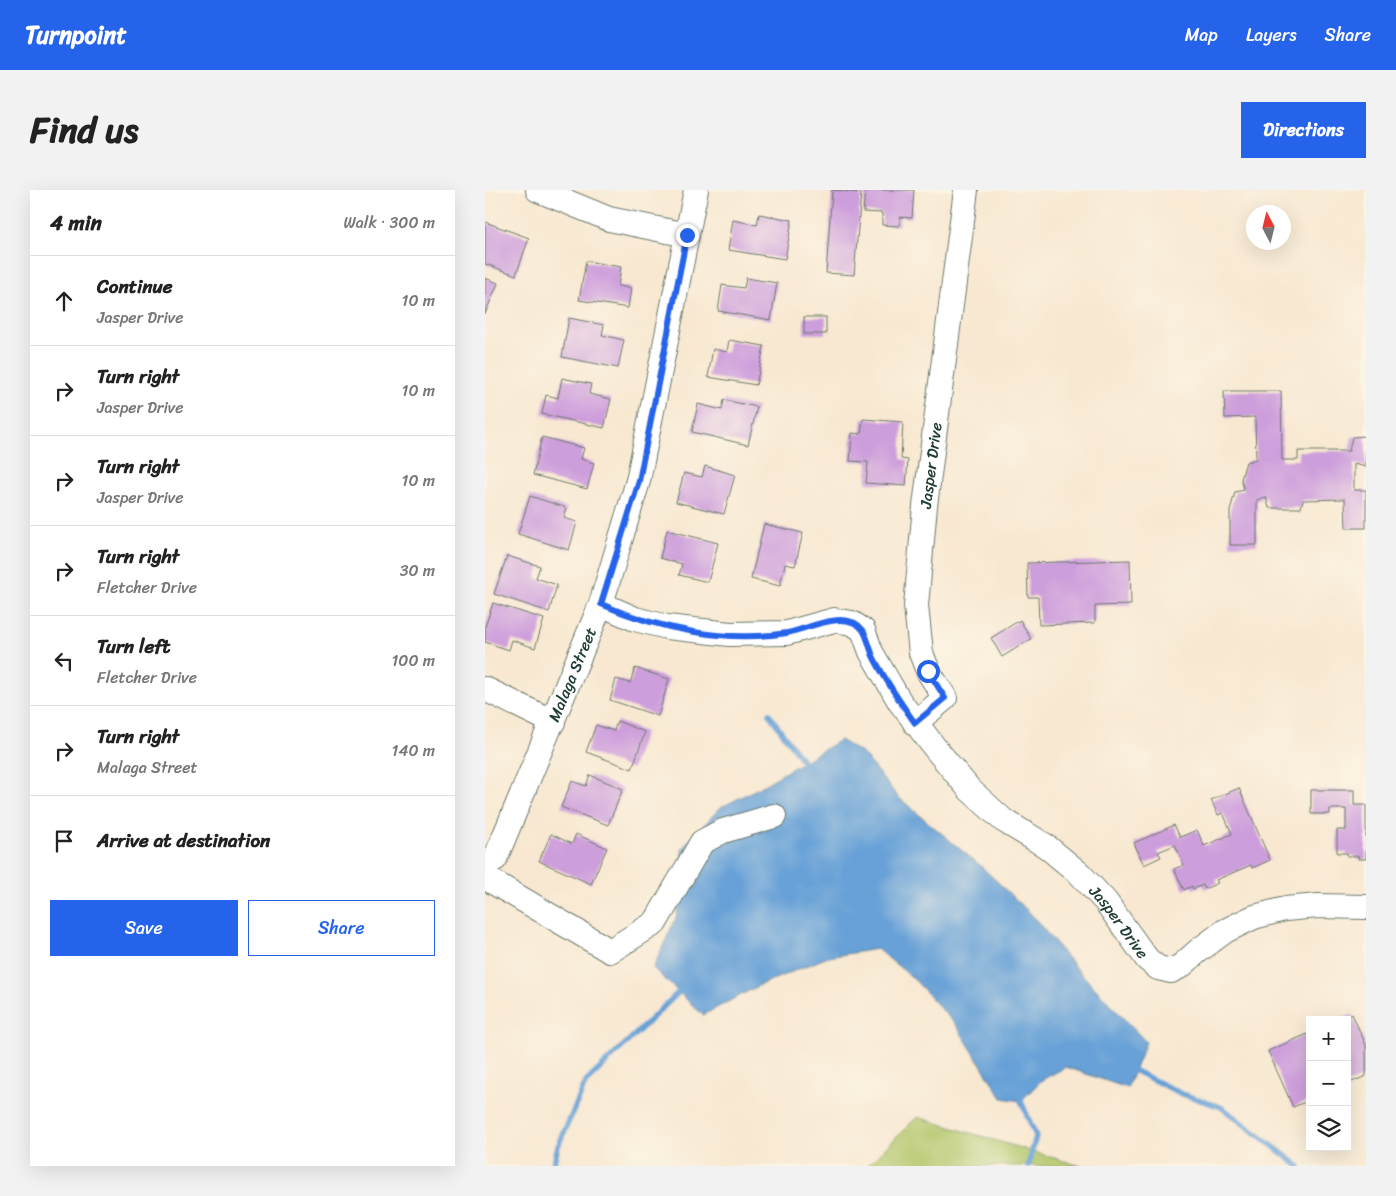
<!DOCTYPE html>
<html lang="en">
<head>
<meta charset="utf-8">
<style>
  :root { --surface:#fff; --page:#f2f2f2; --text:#222; --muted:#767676; --line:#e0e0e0; --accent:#2563eb }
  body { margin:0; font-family:Sriracha,sans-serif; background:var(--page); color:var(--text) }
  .controls { position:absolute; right:15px; bottom:15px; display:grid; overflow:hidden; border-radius:0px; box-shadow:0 5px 20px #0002 }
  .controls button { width:45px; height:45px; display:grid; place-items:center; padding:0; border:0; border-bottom:1px solid var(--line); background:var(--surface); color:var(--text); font:25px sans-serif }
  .compass { position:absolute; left:761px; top:15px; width:45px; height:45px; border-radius:50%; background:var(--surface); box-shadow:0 5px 20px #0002; rotate:353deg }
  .stop { position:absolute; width:15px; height:15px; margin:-11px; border:4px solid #2563eb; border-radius:50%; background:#fff }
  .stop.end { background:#2563eb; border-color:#fff; box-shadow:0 1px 5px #0008 }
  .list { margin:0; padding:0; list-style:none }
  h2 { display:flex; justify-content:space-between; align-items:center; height:65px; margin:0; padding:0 20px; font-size:21px }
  h2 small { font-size:16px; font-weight:400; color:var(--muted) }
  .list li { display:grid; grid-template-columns:32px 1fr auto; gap:15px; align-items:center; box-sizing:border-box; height:90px; padding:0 20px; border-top:1px solid var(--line) }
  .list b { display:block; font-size:19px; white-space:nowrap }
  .list p { margin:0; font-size:16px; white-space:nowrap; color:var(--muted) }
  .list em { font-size:16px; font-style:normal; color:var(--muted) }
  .actions { display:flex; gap:10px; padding:15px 20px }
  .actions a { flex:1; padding:11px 0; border:1px solid var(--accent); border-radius:0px; text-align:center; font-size:18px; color:var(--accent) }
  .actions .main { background:var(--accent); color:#fff }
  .icon { flex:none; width:28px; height:28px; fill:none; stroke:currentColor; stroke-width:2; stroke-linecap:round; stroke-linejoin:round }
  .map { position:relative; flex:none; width:881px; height:976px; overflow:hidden; border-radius:0px }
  header { display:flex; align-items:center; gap:30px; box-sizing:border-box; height:70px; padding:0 25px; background:var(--accent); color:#fff }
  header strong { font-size:24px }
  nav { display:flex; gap:28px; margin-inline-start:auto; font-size:18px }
  .intro { display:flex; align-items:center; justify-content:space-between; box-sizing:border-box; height:120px; padding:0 30px }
  h1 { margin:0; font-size:35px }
  .button { padding:12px 22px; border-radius:0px; background:var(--accent); color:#fff; font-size:18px; font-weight:700 }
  main { display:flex; gap:30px; padding:0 30px }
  aside { flex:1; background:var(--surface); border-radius:0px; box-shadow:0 5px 20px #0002 }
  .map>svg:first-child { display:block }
  .green { fill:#b2c66a; stroke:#68824f }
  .water { fill:#68a1d7; stroke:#446f86 }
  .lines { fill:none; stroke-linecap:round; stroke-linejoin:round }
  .stream { stroke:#68a1d7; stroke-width:5.5 }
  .building { fill:#cd9edc }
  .minor-casing { stroke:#6b796b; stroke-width:26 }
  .minor { stroke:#fff; stroke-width:24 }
  .route { stroke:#2563eb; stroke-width:6 }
  .labels { text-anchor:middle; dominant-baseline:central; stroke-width:4; stroke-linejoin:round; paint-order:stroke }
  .street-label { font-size:16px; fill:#1f3d34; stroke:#fcf5e5 }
</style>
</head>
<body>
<header>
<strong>Turnpoint</strong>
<nav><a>Map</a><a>Layers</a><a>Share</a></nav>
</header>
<div class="intro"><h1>Find us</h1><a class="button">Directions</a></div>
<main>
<aside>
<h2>4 min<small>Walk · 300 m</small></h2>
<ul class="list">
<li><svg class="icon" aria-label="ahead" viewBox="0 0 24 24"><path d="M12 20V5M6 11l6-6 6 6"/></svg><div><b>Continue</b><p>Jasper Drive</p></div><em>10 m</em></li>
<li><svg class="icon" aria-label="right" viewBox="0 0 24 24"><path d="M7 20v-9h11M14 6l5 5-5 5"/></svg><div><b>Turn right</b><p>Jasper Drive</p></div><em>10 m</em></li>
<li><svg class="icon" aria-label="right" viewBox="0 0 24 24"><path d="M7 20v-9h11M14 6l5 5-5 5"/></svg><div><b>Turn right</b><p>Jasper Drive</p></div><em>10 m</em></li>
<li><svg class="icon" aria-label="right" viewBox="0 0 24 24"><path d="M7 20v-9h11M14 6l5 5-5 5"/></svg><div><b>Turn right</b><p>Fletcher Drive</p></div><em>30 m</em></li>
<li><svg class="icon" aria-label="left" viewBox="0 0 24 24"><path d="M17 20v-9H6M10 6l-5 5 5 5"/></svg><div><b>Turn left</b><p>Fletcher Drive</p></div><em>100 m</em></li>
<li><svg class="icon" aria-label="right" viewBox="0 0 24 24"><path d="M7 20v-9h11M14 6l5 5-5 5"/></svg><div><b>Turn right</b><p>Malaga Street</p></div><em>140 m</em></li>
<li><svg class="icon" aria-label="arrive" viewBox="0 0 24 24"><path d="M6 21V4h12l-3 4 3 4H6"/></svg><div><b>Arrive at destination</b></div></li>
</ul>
<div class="actions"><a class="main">Save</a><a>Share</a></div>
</aside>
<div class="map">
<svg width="881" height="976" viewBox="0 0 881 976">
  <rect width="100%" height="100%" fill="#fcf5e5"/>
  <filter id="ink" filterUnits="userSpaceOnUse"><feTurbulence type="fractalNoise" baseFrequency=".02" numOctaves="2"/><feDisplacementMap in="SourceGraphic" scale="10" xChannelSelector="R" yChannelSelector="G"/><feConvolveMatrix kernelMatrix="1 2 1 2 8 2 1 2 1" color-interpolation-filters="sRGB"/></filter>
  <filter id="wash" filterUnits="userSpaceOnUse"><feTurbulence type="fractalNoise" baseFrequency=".0096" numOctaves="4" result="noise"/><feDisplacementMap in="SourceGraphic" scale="20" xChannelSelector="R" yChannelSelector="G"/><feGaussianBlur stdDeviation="1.12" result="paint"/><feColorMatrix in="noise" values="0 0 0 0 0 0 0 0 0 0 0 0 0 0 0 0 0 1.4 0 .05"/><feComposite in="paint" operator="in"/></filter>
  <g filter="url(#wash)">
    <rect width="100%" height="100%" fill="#f8e8d1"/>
    <polygon class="green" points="432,927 596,976 382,976"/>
    <polygon class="water" points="355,550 378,564 413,607 498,678 547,725 590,777 661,852 642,898 581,877 557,890 536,911 517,908 471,835 428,788 392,759 343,767 275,795 218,825 168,778 192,725 197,658 235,618 277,596"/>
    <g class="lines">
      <g class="stream">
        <polyline points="284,524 322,577"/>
        <polyline points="644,878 697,904 736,917 814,976"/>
        <polyline points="537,904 536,911 551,946 543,976"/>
        <polyline points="68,976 73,956 101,892 198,798"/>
      </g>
    </g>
    <g id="blocks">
      <g class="building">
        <polygon points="347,0 376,3 369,85 341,83"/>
        <polygon points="380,0 429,0 427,28 415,27 414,36 397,35 397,23 378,22"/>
        <polygon points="274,24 307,30 300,69 243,60 248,30 272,35"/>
        <polygon points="0,32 44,48 31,85 0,74"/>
        <polygon points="101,71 136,77 133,96 146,98 143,118 94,110"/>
        <polygon points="0,88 13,93 0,124"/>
        <polygon points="261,88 292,93 286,130 233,121 237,95 259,98"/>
        <rect x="319" y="127" width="22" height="17"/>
        <polygon points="84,128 119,135 117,145 139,150 133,178 77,167"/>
        <polygon points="244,150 279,156 271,195 223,187 228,159 242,162"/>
        <polygon points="77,188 106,194 104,204 126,209 119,238 57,224 61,205 73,208"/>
        <polygon points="739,201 796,201 797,270 813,270 813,261 864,261 867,247 881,246 881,277 869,274 869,300 881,300 881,338 861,338 860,309 818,310 816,318 784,318 781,307 772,310 772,355 745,355 745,321 750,302 759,300 756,289 761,272 771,269 770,227 740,228"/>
        <polygon points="239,210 272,217 263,255 207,242 213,214 237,220"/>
        <polygon points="378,229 418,232 416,269 423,270 421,296 381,293 383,272 365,271 367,243 376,244"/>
        <polygon points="57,247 99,258 96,269 109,273 102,299 48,285"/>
        <polygon points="220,276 250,285 239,324 191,312 199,283 217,287"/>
        <polygon points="45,306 82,318 79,328 92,332 84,360 33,344"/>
        <polygon points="279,334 318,343 310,376 300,374 295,396 266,389"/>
        <polygon points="182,340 233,353 223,392 194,385 197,374 175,368"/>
        <polygon points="22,366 55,376 51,388 72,395 64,422 9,404"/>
        <polygon points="645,370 646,415 610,416 610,433 554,435 553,407 543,407 542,373"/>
        <polygon points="8,413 59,429 50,458 27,450 24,460 0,452 0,437"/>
        <polygon points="535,430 546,449 517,467 506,448"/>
        <polygon points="150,478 184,489 173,526 125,510 131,489 145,493"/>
        <polygon points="132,531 160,542 147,579 101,562 111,535 129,541"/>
        <polygon points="105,585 138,599 123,635 76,617 87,591 101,596"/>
        <polygon points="754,598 785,670 767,678 766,675 731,690 733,693 720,699 718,695 708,699 707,696 699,700 689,679 699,675 690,655 673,662 676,667 659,675 649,653 689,635 695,647 712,640 719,656 747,644 738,623 733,625 726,610"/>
        <polygon points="826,600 869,600 869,615 881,615 881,669 873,669 874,666 862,666 862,663 852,663 852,640 861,640 861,619 845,619 845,624 826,624"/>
        <polygon points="66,644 87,654 91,644 122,658 106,694 54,671"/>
        <polygon points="867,824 881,855 881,886 862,894 862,830 855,830"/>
        <polygon points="825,843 825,910 808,917 783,861"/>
      </g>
    </g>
  </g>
  <g filter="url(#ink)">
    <use href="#blocks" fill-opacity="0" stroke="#6b796b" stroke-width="1"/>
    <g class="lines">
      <defs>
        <g id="minor">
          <polyline points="53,0 124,29 202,45"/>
          <path id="s1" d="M 116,414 L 150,429 L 182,437 L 245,444 L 302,443 L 349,430 L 367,433 L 378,440 L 386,462 L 415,512 L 450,558 L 485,600 L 518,630 L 561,656 L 595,684 L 621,712 L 662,769 L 673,778 L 686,781 L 696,776 L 713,761 L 740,741 L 769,727 L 800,719 L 833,716 L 881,717"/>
          <polyline points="0,499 68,532"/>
          <path id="s2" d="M 430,533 L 460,508 L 443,481 L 436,463 L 431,416 L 440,316 L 481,0"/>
          <path id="s3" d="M 10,669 L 116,414 L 153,291 L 211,0"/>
          <polyline points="1,688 125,761 170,733 217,652 238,641 289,626"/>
        </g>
      </defs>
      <use href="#minor" class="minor-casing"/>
      <use href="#minor" class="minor"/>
    </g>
  </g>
  <g class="lines" filter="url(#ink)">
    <path class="route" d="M 202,45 L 154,291 L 116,414 C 173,439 240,453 302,443 C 323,439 361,418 378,440 C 383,448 385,460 389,468 C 401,491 415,512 430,533 L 460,508 L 443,481"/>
  </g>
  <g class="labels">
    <g class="street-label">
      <text stroke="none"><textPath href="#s2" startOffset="279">Jasper Drive</textPath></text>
      <text stroke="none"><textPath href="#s3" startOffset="200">Malaga Street</textPath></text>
      <text stroke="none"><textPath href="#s1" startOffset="665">Jasper Drive</textPath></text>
    </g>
  </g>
</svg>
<div class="controls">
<button>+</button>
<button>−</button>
<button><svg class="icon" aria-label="layers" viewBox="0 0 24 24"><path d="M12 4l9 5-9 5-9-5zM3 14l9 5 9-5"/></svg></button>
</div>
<svg class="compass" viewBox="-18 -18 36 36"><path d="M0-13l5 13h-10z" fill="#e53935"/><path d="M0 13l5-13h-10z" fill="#767676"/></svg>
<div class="stop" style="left:443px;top:481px"></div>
<div class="stop end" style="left:202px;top:45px"></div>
</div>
</main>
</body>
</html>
